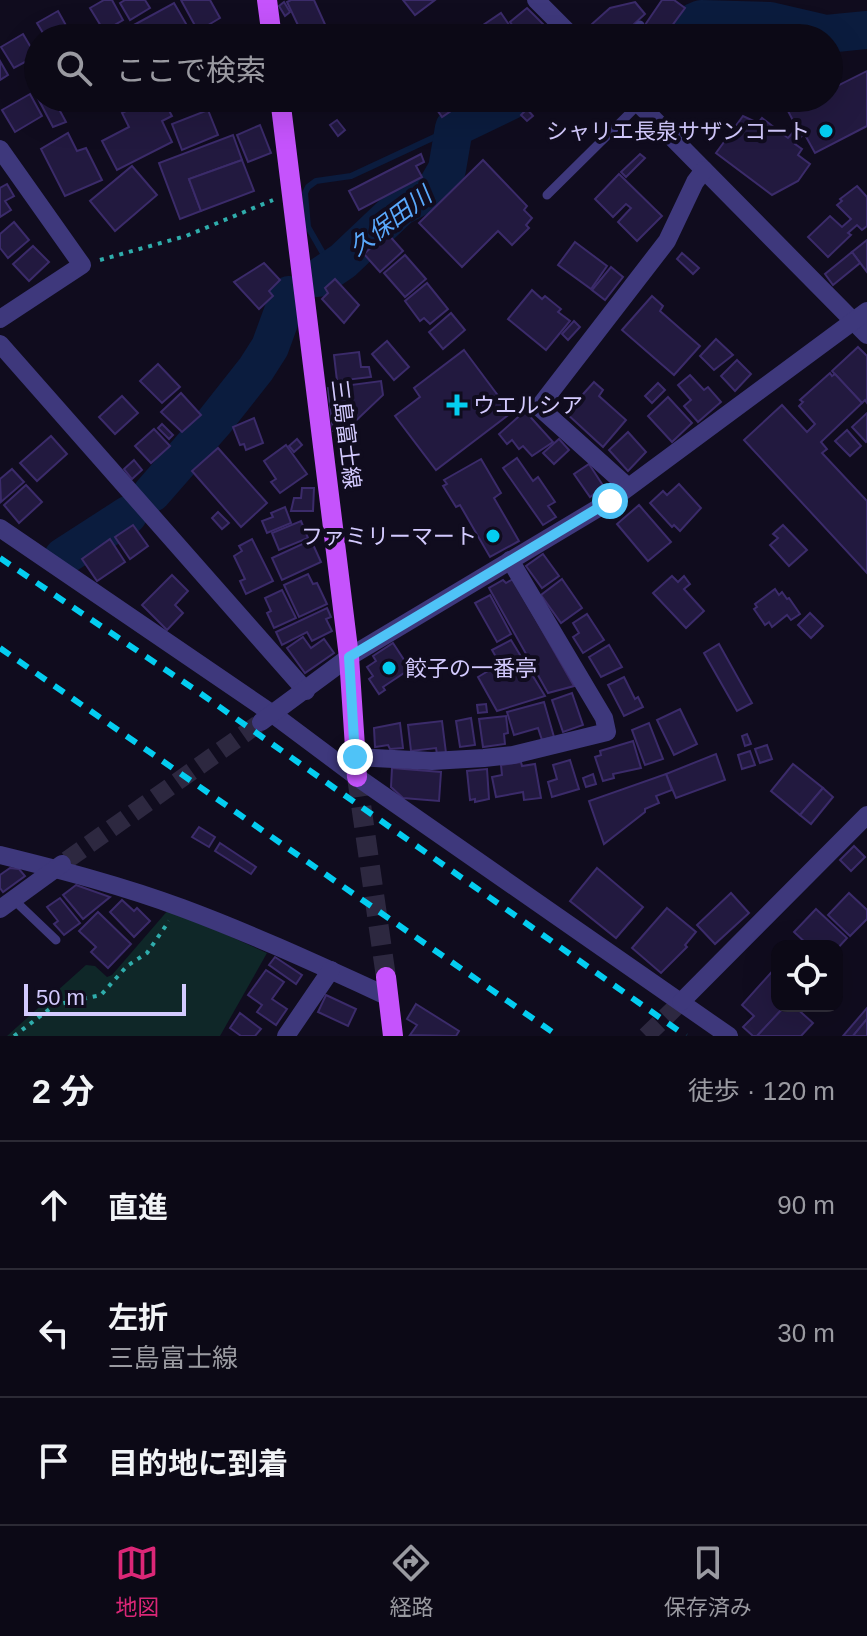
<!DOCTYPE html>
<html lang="ja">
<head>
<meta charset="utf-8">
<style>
  :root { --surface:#0c0916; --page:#15121f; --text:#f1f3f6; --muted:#9a9aa1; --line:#2c2a35; --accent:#db2777 }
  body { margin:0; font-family:Helvetica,"Noto Sans JP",sans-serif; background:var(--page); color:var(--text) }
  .controls { position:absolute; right:24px; bottom:24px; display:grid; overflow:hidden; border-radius:16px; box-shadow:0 8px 32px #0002 }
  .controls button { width:72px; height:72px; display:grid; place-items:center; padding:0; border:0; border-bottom:2px solid var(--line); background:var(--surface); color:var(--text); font:40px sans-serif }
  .scale { position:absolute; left:24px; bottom:20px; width:162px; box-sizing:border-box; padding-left:8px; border:4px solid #d3cafe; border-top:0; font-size:22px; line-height:28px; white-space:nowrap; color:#d3cafe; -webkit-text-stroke:6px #100c1e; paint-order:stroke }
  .stop { position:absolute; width:24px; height:24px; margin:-18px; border:6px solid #4fc3f7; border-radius:50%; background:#fff }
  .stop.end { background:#4fc3f7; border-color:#fff; box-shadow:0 2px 8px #0008 }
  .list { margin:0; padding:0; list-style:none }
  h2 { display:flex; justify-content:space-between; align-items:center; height:104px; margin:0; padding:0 32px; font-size:34px }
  h2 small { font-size:26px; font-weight:400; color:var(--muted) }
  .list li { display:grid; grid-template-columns:52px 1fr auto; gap:24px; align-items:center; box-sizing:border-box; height:128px; padding:0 32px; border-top:2px solid var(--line) }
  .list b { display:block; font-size:30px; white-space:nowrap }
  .list p { margin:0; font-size:26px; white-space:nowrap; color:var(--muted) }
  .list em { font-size:26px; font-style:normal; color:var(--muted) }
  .icon { flex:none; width:44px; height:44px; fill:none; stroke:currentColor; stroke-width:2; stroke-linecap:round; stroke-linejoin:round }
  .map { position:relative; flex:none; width:867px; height:1036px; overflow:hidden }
  .search { position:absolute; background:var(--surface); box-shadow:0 8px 32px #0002; left:24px; right:24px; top:24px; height:88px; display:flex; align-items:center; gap:20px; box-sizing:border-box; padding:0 28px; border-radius:44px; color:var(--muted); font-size:30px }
  .sheet { height:488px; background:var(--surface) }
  nav { display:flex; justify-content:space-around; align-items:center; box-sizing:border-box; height:112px; border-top:2px solid var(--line); background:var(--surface); font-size:22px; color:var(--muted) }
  nav a { display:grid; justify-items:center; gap:4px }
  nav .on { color:var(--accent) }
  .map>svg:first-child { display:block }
  .green { fill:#0f2728 }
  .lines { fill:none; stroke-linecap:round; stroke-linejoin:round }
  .stream { stroke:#0b1c3e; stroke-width:6 }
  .river { stroke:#0b1c3e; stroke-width:38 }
  .building { fill:#22193f; stroke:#3b2b6a; stroke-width:2 }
  .street-tunnel { stroke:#2d2840; stroke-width:18; stroke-dasharray:18 9; stroke-linecap:butt }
  .primary-tunnel { stroke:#2d2840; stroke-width:20; stroke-dasharray:20 10; stroke-linecap:butt }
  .path { stroke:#2fadac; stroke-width:4; stroke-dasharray:4 6; stroke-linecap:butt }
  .lane { stroke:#3e387c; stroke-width:9 }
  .street { stroke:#3e387c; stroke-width:18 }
  .primary { stroke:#c553fc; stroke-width:20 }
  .rail { stroke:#04cdf0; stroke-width:6; stroke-dasharray:12 10; stroke-linecap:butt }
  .route { stroke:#4fc3f7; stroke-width:10 }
  .poi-dot { fill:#04cdf0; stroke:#100c1e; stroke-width:3 }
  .labels { text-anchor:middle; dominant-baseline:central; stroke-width:8; stroke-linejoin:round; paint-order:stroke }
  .poi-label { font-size:22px; fill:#d3cafe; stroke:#100c1e; text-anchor:end }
  .street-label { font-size:22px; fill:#d3cafe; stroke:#100c1e }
  .water-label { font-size:24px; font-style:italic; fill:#5aa9fc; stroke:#100c1e }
</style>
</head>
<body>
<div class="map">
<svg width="867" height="1036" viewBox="0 0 867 1036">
  <rect width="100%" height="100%" fill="#100c1e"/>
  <polygon class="green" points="169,909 267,953 220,1036 7,1036 86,965 95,966 107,977 112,975"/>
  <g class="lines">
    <polyline class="stream" points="332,269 308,227 305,193 308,187 316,181 351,176 454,128"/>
    <g class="river">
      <polyline points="681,38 694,22 701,19 770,21 826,34 867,30"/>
      <polyline points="318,278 343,261 400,207 436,188 447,169 454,128 516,98"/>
      <polyline points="152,493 215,421 256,369 270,347 289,295"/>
      <polyline points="63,557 128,515"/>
    </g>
  </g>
  <g class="building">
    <polygon points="104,0 112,0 123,20 104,31 90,8"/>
    <polygon points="125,0 145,0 150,8 130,20 120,3"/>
    <polygon points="181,0 210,0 220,18 198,31"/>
    <polygon points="291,0 314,0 328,31 312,38 304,38 287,2"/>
    <polygon points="403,0 435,0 415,15"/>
    <polygon points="662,0 674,0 685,8 663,38 645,25"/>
    <polygon points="284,2 290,12 285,16 279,6"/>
    <polygon points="635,2 645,14 619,38 604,38 592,24 610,8"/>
    <polygon points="174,3 189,29 173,38 110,38"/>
    <polygon points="527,8 544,25 522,38 510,22"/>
    <polygon points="58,11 73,38 46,38 37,23"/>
    <polygon points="501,13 518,38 464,38"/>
    <polygon points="545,28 552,38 531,38"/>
    <polygon points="23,34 36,56 14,68 1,47"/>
    <polygon points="221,34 222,38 197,38 197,37"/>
    <polygon points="0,61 8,75 0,80"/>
    <polygon points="867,71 867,126 815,153 804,133 795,144 802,149 798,155 810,164 798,181 772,195 716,153 743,116 758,123 762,118 788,138 797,128 788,111 813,98 829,98 829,90"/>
    <polygon points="38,86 38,98 53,98 66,122 53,127 33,89"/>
    <polygon points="30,94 42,116 15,132 2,110"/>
    <polygon points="117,98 135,98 121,106"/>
    <polygon points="311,98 332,98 318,108"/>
    <polygon points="429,98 460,98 463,103 442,117"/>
    <polygon points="145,101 150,111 165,103 172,116 162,121 172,142 117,170 102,141 129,127 122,113"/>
    <polygon points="527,109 533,116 527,121 521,115"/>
    <polygon points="208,110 218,135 182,150 172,124"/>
    <polygon points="337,120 345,130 338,136 330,125"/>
    <polygon points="260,125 271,153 248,162 237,135"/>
    <polygon points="68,133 77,151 86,148 102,180 65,196 41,149"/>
    <polygon points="233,135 242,160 189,179 201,211 180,219 159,163"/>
    <polygon points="421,154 424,162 416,166 422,177 359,210 349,191"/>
    <polygon points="640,154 645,158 626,177 621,172"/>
    <polygon points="242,160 254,191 201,211 189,179"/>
    <polygon points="483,160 527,206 524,210 532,218 526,225 529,228 512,245 498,231 462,267 419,223"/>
    <polygon points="132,166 157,195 115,231 90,201"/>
    <polygon points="619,174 662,216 637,241 618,222 631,208 626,204 613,217 595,199"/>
    <polygon points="7,184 14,196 5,201 11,210 0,217 0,188"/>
    <polygon points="857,186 867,197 867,226 862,230 857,225 848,233 851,235 828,257 808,237 830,216 842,227 851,219 837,205 842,201 840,199"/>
    <polygon points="14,222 29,240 8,258 0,248 0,234"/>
    <polygon points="387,233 403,251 380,272 364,254"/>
    <polygon points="867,240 867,272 852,252"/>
    <polygon points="575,242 607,266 591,289 558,265"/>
    <polygon points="33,246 49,262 29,281 13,264"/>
    <polygon points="852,252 860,263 833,285 825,274"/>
    <polygon points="682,253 699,268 693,274 677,259"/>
    <polygon points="405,255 426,279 405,297 384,273"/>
    <polygon points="264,263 280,280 269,291 273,296 259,309 234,282"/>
    <polygon points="611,267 623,277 605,300 592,290"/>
    <polygon points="335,279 359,305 344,323 322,299 328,293 325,288"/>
    <polygon points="427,283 448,309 430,324 424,318 420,321 405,301"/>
    <polygon points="532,290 542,299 545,296 561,309 558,312 570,321 546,350 508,319"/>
    <polygon points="652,296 663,306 660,311 700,346 674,375 622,330"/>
    <polygon points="451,313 465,330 443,349 429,332"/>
    <polygon points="574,321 580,327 568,340 562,334"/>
    <polygon points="716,339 733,355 714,370 700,356"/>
    <polygon points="387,341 409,367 394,380 372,354"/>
    <polygon points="858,347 867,356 867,403 865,400 862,403 832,371"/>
    <polygon points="464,350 511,413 436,470 395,416 420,397 414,388"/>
    <polygon points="359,352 361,367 369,367 371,377 337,381 334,355"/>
    <polygon points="737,360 751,374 735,391 721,376"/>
    <polygon points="158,364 180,387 162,403 140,381"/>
    <polygon points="830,373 832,376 835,374 862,403 821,442 827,449 822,453 867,501 867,573 744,440 782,405 807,432 815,424 799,406 803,402 800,400"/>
    <polygon points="690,375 704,390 708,387 721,402 698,422 684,406 691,400 678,385"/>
    <polygon points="381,381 383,395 346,430 333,431 328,388"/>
    <polygon points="594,382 603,390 599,396 626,420 603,447 566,413"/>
    <polygon points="658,383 665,390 652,403 645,396"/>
    <polygon points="181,393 201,415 182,432 161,412"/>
    <polygon points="122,396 138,413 115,434 99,417"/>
    <polygon points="668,397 692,423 672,442 648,416"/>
    <polygon points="525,411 553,442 532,456 523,446 519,449 512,440 507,444 499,434"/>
    <polygon points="867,413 867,441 866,442 852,427"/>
    <polygon points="254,418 263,443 246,450 244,444 240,445 233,427"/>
    <polygon points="162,424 173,435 169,439 158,428"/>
    <polygon points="154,429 170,446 151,463 135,446"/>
    <polygon points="847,430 861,446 850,456 835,441"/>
    <polygon points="628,432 646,452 628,471 609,450"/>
    <polygon points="51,436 67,454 37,481 20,463"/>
    <polygon points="297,439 302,445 294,452 289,446"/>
    <polygon points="559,439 569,450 554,464 543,453"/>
    <polygon points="286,445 307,474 280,493 271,482 276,479 264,461"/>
    <polygon points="218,448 267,503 241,527 192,471"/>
    <polygon points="517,458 533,481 538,477 555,502 548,506 556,517 543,525 503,468"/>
    <polygon points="481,459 501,493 494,498 519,541 490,557 460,505 456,507 443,486 447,484 444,480"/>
    <polygon points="134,460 142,470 132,479 124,469"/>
    <polygon points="589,464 604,487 590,497 574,474"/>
    <polygon points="12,469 24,482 1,502 0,479"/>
    <polygon points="679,484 701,508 680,531 674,525 672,527 650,503 663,491 667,495"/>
    <polygon points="26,485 42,502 19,523 4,505"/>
    <polygon points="302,488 314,488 313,511 291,511 294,498 301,498"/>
    <polygon points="639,505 671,542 648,561 617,524"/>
    <polygon points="285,507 291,523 267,533 262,521 273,517 271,513"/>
    <polygon points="218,512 229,523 222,529 212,518"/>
    <polygon points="301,521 308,538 279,550 272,533"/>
    <polygon points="133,525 148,546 130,559 115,537"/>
    <polygon points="783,525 807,550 789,566 770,545 778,538 773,534"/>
    <polygon points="110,539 125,562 97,581 82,559"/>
    <polygon points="252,539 273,581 246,594 240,581 245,579 234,556 242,551 239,546"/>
    <polygon points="311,540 321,562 282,580 272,558"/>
    <polygon points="543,554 559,576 542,588 526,566"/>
    <polygon points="308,574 313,584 317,583 327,604 299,617 284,585"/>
    <polygon points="172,575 188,591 175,605 183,613 167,630 142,605"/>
    <polygon points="672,576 678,582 684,576 690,584 684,589 704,611 686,628 653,593"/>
    <polygon points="513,579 574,686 548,693 489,588 503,580 506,583"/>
    <polygon points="562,579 582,608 561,623 541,595"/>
    <polygon points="775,589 779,595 782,592 787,599 789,598 800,614 791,620 787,615 772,627 769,622 765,625 754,609 757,607 755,604"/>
    <polygon points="282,590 296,618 274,628 267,613 271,611 265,598"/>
    <polygon points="490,595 511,634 497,642 475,603"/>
    <polygon points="327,608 331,617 326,619 332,631 312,641 307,632 282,645 276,632"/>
    <polygon points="810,613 823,626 811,638 798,625"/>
    <polygon points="587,614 604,640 583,653 573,637 579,633 573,623"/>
    <polygon points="303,637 311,648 324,639 334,653 305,673 287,648"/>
    <polygon points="511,640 545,696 497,711 478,677 500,664 492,650"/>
    <polygon points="393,643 410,669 383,687 385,690 379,694 369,679 373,676 367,667 376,661 373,656"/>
    <polygon points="719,644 752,703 737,711 704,653"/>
    <polygon points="609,645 622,667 601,677 589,657"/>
    <polygon points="624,677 635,699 638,697 643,707 624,716 608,685"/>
    <polygon points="572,693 583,725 563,732 552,700"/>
    <polygon points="544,702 554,737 542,740 538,728 514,735 507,712"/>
    <polygon points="486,704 487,712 478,713 477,705"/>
    <polygon points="680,709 697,744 674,755 657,720"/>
    <polygon points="506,716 508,733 504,734 505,744 483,747 479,719"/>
    <polygon points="471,718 475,745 460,747 456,721"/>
    <polygon points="442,721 446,753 437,754 436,748 411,751 408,725"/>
    <polygon points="400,723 403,748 390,749 388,745 375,747 374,728"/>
    <polygon points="649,723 663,759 645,765 632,730"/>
    <polygon points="747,734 751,744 745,746 742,736"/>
    <polygon points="633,741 641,768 613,774 614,778 603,781 595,757 601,755 600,751"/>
    <polygon points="767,745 772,759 760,763 755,749"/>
    <polygon points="750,751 755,765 742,769 738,755"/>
    <polygon points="716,754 725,780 676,798 666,774"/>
    <polygon points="570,760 579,789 552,797 548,782 557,779 553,765"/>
    <polygon points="521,762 522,766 535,764 541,798 524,800 523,792 496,797 492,777 502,775 501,765"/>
    <polygon points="793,764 823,788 800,815 771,791"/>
    <polygon points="392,768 441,772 439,801 403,798 391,787"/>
    <polygon points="487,769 489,799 475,802 475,799 470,800 467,771"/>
    <polygon points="593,774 596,784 586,787 583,778"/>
    <polygon points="666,774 672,790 656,796 659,803 645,809 645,812 604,844 589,801"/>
    <polygon points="823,788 833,797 811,824 800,815"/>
    <polygon points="199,827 215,837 209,847 192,837"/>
    <polygon points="220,843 256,867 251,874 215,851"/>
    <polygon points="854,846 865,857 851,871 840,860"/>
    <polygon points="10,868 19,869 25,876 3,892 0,888 0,875"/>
    <polygon points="597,868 643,907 616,938 570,901"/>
    <polygon points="76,885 110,897 83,919 63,895"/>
    <polygon points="731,893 749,913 715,944 697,925"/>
    <polygon points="849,893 867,910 867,919 850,936 828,915"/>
    <polygon points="60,898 80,923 64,935 54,924 58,921 47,907"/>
    <polygon points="122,900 134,911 137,908 150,921 134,937 110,912"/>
    <polygon points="667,908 696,932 685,945 687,947 661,973 632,948"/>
    <polygon points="816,909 847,938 837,949 837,946 809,946 794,932"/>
    <polygon points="98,912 131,944 108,968 91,952 96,947 79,931"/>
    <polygon points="275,957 302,975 296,984 269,965"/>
    <polygon points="777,966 777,1006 785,1006 757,1036 753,1036 743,1027 754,1016 742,1005"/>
    <polygon points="266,970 284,982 272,999 287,1009 276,1025 257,1012 262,1005 248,995"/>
    <polygon points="326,995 356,1009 348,1026 318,1012"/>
    <polygon points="416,1004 459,1031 456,1036 410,1035 417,1025 407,1019"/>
    <polygon points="785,1006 794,1006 813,1023 801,1036 757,1036"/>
    <polygon points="867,1008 867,1019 853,1036 843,1036"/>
    <polygon points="240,1013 261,1029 255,1036 241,1036 230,1028"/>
    <polygon points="867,1019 867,1036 853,1036"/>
  </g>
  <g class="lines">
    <g class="street-tunnel">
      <polyline points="67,860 261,722"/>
      <polyline points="646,1036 681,1002"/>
    </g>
    <polyline class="primary-tunnel" points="357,777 386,977"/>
    <g class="path">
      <polyline points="100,260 186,236 273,200"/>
      <polyline points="14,1036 55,1005 101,995 127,966 147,953 169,921"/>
    </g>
    <g class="lane">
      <polyline points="626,38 640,25"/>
      <polyline points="547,195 639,104"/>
      <polyline points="13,899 56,940"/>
    </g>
    <g class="street">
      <polyline points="536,0 574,38"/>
      <polyline points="633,98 867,335"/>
      <polyline points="0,149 82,265 0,319"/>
      <polyline points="0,344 306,691"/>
      <polyline points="628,487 539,407 667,241 695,182 704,170"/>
      <polyline points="0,528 274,715 357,777 729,1036"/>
      <polyline points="261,722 349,657 610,501 867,311"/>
      <polyline points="355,757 432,761 484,758 513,755 607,732 604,718 510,560"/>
      <path d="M 0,855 C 61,870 123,886 182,908 C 252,934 321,966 389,997"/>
      <polyline points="0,909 62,864"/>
      <polyline points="681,1002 867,815"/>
      <polyline points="286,1036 331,970"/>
    </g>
    <g class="primary">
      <polyline points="267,0 272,38"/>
      <polyline points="280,98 349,657 357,777"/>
      <polyline points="386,977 393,1036"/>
    </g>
    <g class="rail">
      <polyline points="0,558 197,691 686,1036"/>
      <polyline points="0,648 558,1036"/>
    </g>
  </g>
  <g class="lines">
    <polyline class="route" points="355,757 349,657 610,501"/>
  </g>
  <g class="poi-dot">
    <circle cx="826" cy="131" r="8"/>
    <path d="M453 393h8v8h8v8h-8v8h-8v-8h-8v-8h8z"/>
    <circle cx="493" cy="536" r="8"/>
    <circle cx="389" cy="668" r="8"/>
  </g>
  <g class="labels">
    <g class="poi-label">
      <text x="810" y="131">シャリエ長泉サザンコート</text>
      <text x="473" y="405" text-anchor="start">ウエルシア</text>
      <text x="477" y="536">ファミリーマート</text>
      <text x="405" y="668" text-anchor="start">餃子の一番亭</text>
    </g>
    <g class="street-label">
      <text transform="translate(346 434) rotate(83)">三島富士線</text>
    </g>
    <g class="water-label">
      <text transform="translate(390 221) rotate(-37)">久保田川</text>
    </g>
  </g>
</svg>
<div class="controls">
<button><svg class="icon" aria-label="locate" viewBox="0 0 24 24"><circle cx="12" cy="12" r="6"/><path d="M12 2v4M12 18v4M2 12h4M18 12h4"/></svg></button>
</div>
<div class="scale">50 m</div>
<div class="stop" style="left:610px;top:501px"></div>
<div class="stop end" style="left:355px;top:757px"></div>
<div class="search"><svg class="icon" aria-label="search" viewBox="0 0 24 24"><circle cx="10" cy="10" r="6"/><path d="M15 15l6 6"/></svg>ここで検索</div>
</div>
<section class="sheet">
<h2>2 分<small>徒歩 · 120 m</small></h2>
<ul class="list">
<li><svg class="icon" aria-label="ahead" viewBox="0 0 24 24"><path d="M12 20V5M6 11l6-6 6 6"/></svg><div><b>直進</b></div><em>90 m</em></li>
<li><svg class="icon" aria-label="left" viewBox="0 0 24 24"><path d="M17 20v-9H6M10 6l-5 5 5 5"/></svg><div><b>左折</b><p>三島富士線</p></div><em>30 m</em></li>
<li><svg class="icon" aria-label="arrive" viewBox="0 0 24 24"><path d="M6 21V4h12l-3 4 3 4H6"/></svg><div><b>目的地に到着</b></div></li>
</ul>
</section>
<nav>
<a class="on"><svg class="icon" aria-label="map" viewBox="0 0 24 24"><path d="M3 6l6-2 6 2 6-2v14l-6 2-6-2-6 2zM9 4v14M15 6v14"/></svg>地図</a>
<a><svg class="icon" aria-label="directions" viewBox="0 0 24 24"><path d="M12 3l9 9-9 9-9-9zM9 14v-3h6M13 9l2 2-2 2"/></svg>経路</a>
<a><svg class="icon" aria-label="saved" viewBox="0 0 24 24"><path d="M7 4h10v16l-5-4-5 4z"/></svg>保存済み</a>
</nav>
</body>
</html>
